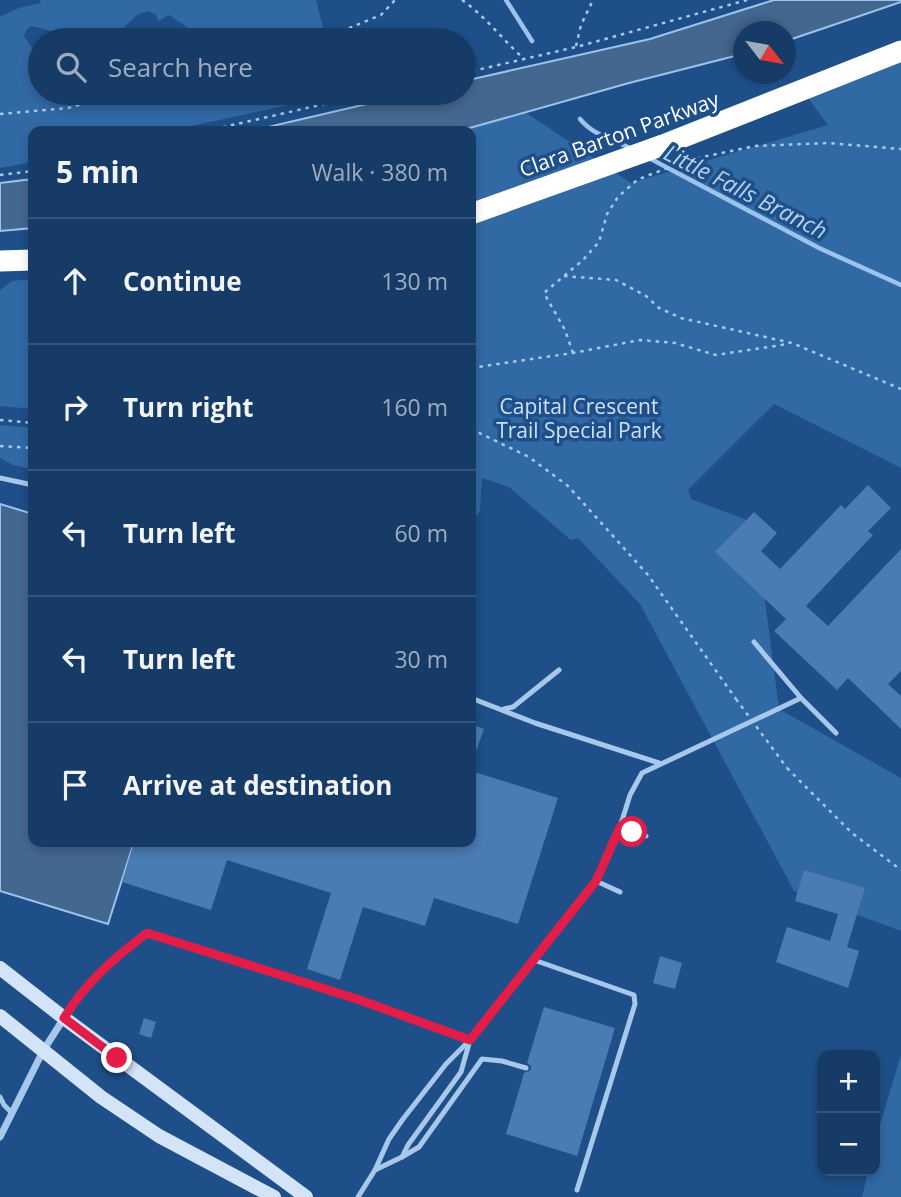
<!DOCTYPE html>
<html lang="en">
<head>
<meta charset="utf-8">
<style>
  :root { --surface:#163b66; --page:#23466f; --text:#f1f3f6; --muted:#9eadbf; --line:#35557a }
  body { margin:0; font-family:"Open Sans",sans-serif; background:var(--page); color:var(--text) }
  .controls { position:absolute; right:21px; bottom:21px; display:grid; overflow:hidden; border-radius:14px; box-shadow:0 4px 10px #0003 }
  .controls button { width:63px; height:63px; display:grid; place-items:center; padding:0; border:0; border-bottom:2px solid var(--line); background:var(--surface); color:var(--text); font:35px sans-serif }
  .compass { position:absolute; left:733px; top:21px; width:63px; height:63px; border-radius:50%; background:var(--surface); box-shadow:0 4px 10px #0003; rotate:121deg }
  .stop { position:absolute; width:21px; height:21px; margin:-16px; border:5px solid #e11d48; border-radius:50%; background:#fff }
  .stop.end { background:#e11d48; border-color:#fff; box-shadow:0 2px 7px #0008 }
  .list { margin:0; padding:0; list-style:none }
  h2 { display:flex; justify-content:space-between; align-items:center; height:91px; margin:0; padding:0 28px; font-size:30px }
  h2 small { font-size:23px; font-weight:400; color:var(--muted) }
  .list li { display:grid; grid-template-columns:46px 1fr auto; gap:21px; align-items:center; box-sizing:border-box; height:126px; padding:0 28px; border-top:2px solid var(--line) }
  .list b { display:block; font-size:26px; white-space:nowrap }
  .list em { font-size:23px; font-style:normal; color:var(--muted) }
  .icon { flex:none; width:38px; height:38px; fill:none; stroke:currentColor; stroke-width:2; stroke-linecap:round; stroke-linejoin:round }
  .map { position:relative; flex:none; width:901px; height:1197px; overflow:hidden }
  .search { position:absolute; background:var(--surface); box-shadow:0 4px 10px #0003; left:28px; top:28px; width:448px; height:77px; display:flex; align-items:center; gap:18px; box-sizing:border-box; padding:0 24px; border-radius:38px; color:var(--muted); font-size:26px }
  .panel { position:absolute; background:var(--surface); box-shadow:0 4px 10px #0003; left:28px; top:126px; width:448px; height:721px; border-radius:14px }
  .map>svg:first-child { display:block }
  .green { fill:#3169a5 }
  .water { fill:#446790; stroke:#9bc3ed; stroke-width:2 }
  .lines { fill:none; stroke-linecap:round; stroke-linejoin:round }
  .stream { stroke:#9bc3ed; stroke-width:4.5 }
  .building { fill:#4a7bb2 }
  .path { stroke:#a7c8eb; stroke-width:2.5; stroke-dasharray:3.5 5; stroke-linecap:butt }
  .lane { stroke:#a7c8eb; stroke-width:5 }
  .street { stroke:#a7c8eb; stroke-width:7 }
  .secondary { stroke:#d3e4f8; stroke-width:14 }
  .highway { stroke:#fff; stroke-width:21 }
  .path-bridge { stroke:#a7c8eb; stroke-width:2.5; stroke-dasharray:3.5 5; stroke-linecap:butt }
  .route { stroke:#e11d48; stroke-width:9 }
  .labels { text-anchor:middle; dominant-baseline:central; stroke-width:7; stroke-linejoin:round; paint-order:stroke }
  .street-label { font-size:21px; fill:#fff; stroke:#1e4f88 }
  .park-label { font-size:21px; fill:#cce1f8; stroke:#1e4f88 }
  .water-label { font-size:23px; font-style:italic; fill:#b3d2f2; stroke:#1e4f88 }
</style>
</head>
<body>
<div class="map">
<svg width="901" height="1197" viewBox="0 0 901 1197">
  <rect width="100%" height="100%" fill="#1e4f88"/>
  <g class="green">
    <path d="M 40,0 L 316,0 L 326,40 L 159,40 L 182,33 L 187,27 L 169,15 L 158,21 L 156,15 L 148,11 L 138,14 L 120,31 L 98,31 L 92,39 C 71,39 52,30 31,26 L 26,30 L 24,36 L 31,47 L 40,50 L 40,93 L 339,94 L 168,131 L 33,131 L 33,162 L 0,168 L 0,17 L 19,8 L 41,3 Z"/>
    <polygon points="901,51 901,468 774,404 688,490 691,499 755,523 779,709 901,778 901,931 794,891 640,604 578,538 571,540 509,487 482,478 480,511 471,522 471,131 462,131 525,112 631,183 828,125 802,90"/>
    <polygon points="33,279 33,409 0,406 0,290 12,281"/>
    <polygon points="0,425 33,428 33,469 13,465 0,458"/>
    <polygon points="901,1055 901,1197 862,1197 868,1171 875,1171 875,1141"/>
  </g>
  <g class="water">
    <polygon points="774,0 901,0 901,2 786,41 786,32 744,32 743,54 629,83 459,131 251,131 414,93 464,93 464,81 650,39"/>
    <polygon points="33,179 33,228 0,231 0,183"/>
    <polygon points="0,504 33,514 33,842 134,842 108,924 0,891"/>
  </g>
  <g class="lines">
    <g class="stream">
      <polyline points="506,0 532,41"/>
      <path d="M 580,119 C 594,136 613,139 632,149"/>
      <polyline points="649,158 819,248 901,285"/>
    </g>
  </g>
  <g class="building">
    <polygon points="868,485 891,508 868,531 873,535 806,606 828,626 901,549 901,671 888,684 901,696 901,729 848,678 837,690 774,631 786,619 715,552 754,512 777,533 761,551 780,569 841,505 845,509"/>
    <polygon points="471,724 484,729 472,762 471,762"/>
    <polygon points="471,771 558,798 518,924 434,898 425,926 363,907 340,980 307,969 331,893 227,860 211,910 122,882 134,842 471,842"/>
    <polygon points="804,870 865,888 847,947 859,951 848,988 776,962 787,927 830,941 838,914 795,901"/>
    <polygon points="660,956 682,963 675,989 653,983"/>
    <polygon points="544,1007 615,1028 577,1156 506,1134 524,1073 531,1070 531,1066 527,1063"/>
    <polygon points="144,1018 156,1022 151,1038 139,1034"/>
  </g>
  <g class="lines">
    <g class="path">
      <path d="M 462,0 C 485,16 503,40 524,59"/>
      <polyline points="243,40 264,31 308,40 337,33 381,15 395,0"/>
      <polyline points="576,46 581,25 593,0"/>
      <polyline points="464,73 576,47 747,0"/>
      <polyline points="0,114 68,108 119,93"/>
      <polyline points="206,131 373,93"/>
      <polyline points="0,175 33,171"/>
      <polyline points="564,276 616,280 646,296 659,308 681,318 792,343 901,389"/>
      <polyline points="573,353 565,330 544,293 583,260 599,242 607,214 618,197 637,180 649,175 693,159 755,146 828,143 901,149"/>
      <polyline points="471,368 573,353 640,340 675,343 716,355 788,344"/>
      <polyline points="0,420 33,423"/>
      <polyline points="471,429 529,457 568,486 648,575 736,699"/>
      <polyline points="0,446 33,448"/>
      <polyline points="787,768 852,833 901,870"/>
    </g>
    <g class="lane">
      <polyline points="0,478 33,485"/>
      <polyline points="754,642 801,698 836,733"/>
      <polyline points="471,698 535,723 659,763"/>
      <polyline points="504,709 513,707 559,670"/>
      <polyline points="620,827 646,836"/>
      <polyline points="596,881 620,892"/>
      <polyline points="534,960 634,995 635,1004 577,1190"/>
      <path d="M 65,1016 C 87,981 114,957 147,933 L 357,999 L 470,1040"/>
      <polyline points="0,1097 4,1105 12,1113"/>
      <polyline points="402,1157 419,1147 482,1059 502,1061 526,1068"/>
      <polyline points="375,1170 402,1157 408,1145 461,1072 470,1040"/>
      <polyline points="358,1197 375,1170 389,1139 403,1119 446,1064 470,1040 596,881 620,827 630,795 642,773 801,698"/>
    </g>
    <polyline class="street" points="0,1137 43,1051 64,1018"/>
    <g class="secondary">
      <polyline points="0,968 64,1018 306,1197"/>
      <polyline points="0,1016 101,1097 159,1136 274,1197"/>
    </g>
    <g class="highway">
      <polyline points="471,214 663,145 901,51"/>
      <polyline points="0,261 33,260"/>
    </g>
    <polyline class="path-bridge" points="736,699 787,768"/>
  </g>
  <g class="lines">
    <path class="route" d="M 117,1058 L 64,1018 C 86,982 114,958 147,933 L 357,999 L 470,1040 L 596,881 L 620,827 L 632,832"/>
  </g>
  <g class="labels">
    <g class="street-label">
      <text transform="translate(619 134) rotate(-20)">Clara Barton Parkway</text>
    </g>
    <g class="park-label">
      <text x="579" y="406">Capital Crescent<tspan x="579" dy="24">Trail Special Park</tspan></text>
    </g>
    <g class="water-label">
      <text transform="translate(746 191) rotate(27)">Little Falls Branch</text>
    </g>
  </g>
</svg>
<div class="controls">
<button>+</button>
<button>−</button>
</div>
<svg class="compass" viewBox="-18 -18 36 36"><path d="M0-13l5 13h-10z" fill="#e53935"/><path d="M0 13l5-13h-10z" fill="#9eadbf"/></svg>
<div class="stop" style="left:632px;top:832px"></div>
<div class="stop end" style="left:117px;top:1058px"></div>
<div class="search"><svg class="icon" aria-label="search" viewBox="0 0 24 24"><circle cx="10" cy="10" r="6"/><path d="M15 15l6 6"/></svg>Search here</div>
<section class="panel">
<h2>5 min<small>Walk · 380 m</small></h2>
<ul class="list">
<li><svg class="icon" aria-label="ahead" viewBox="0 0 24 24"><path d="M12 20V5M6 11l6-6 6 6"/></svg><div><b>Continue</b></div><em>130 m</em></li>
<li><svg class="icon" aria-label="right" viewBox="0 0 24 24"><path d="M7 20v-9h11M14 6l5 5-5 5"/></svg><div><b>Turn right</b></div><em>160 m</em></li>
<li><svg class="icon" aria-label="left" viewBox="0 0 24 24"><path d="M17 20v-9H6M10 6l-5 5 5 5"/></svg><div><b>Turn left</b></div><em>60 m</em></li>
<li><svg class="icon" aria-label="left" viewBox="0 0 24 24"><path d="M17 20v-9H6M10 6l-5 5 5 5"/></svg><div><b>Turn left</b></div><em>30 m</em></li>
<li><svg class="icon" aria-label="arrive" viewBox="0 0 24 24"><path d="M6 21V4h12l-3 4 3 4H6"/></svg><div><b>Arrive at destination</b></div></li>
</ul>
</section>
</div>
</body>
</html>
